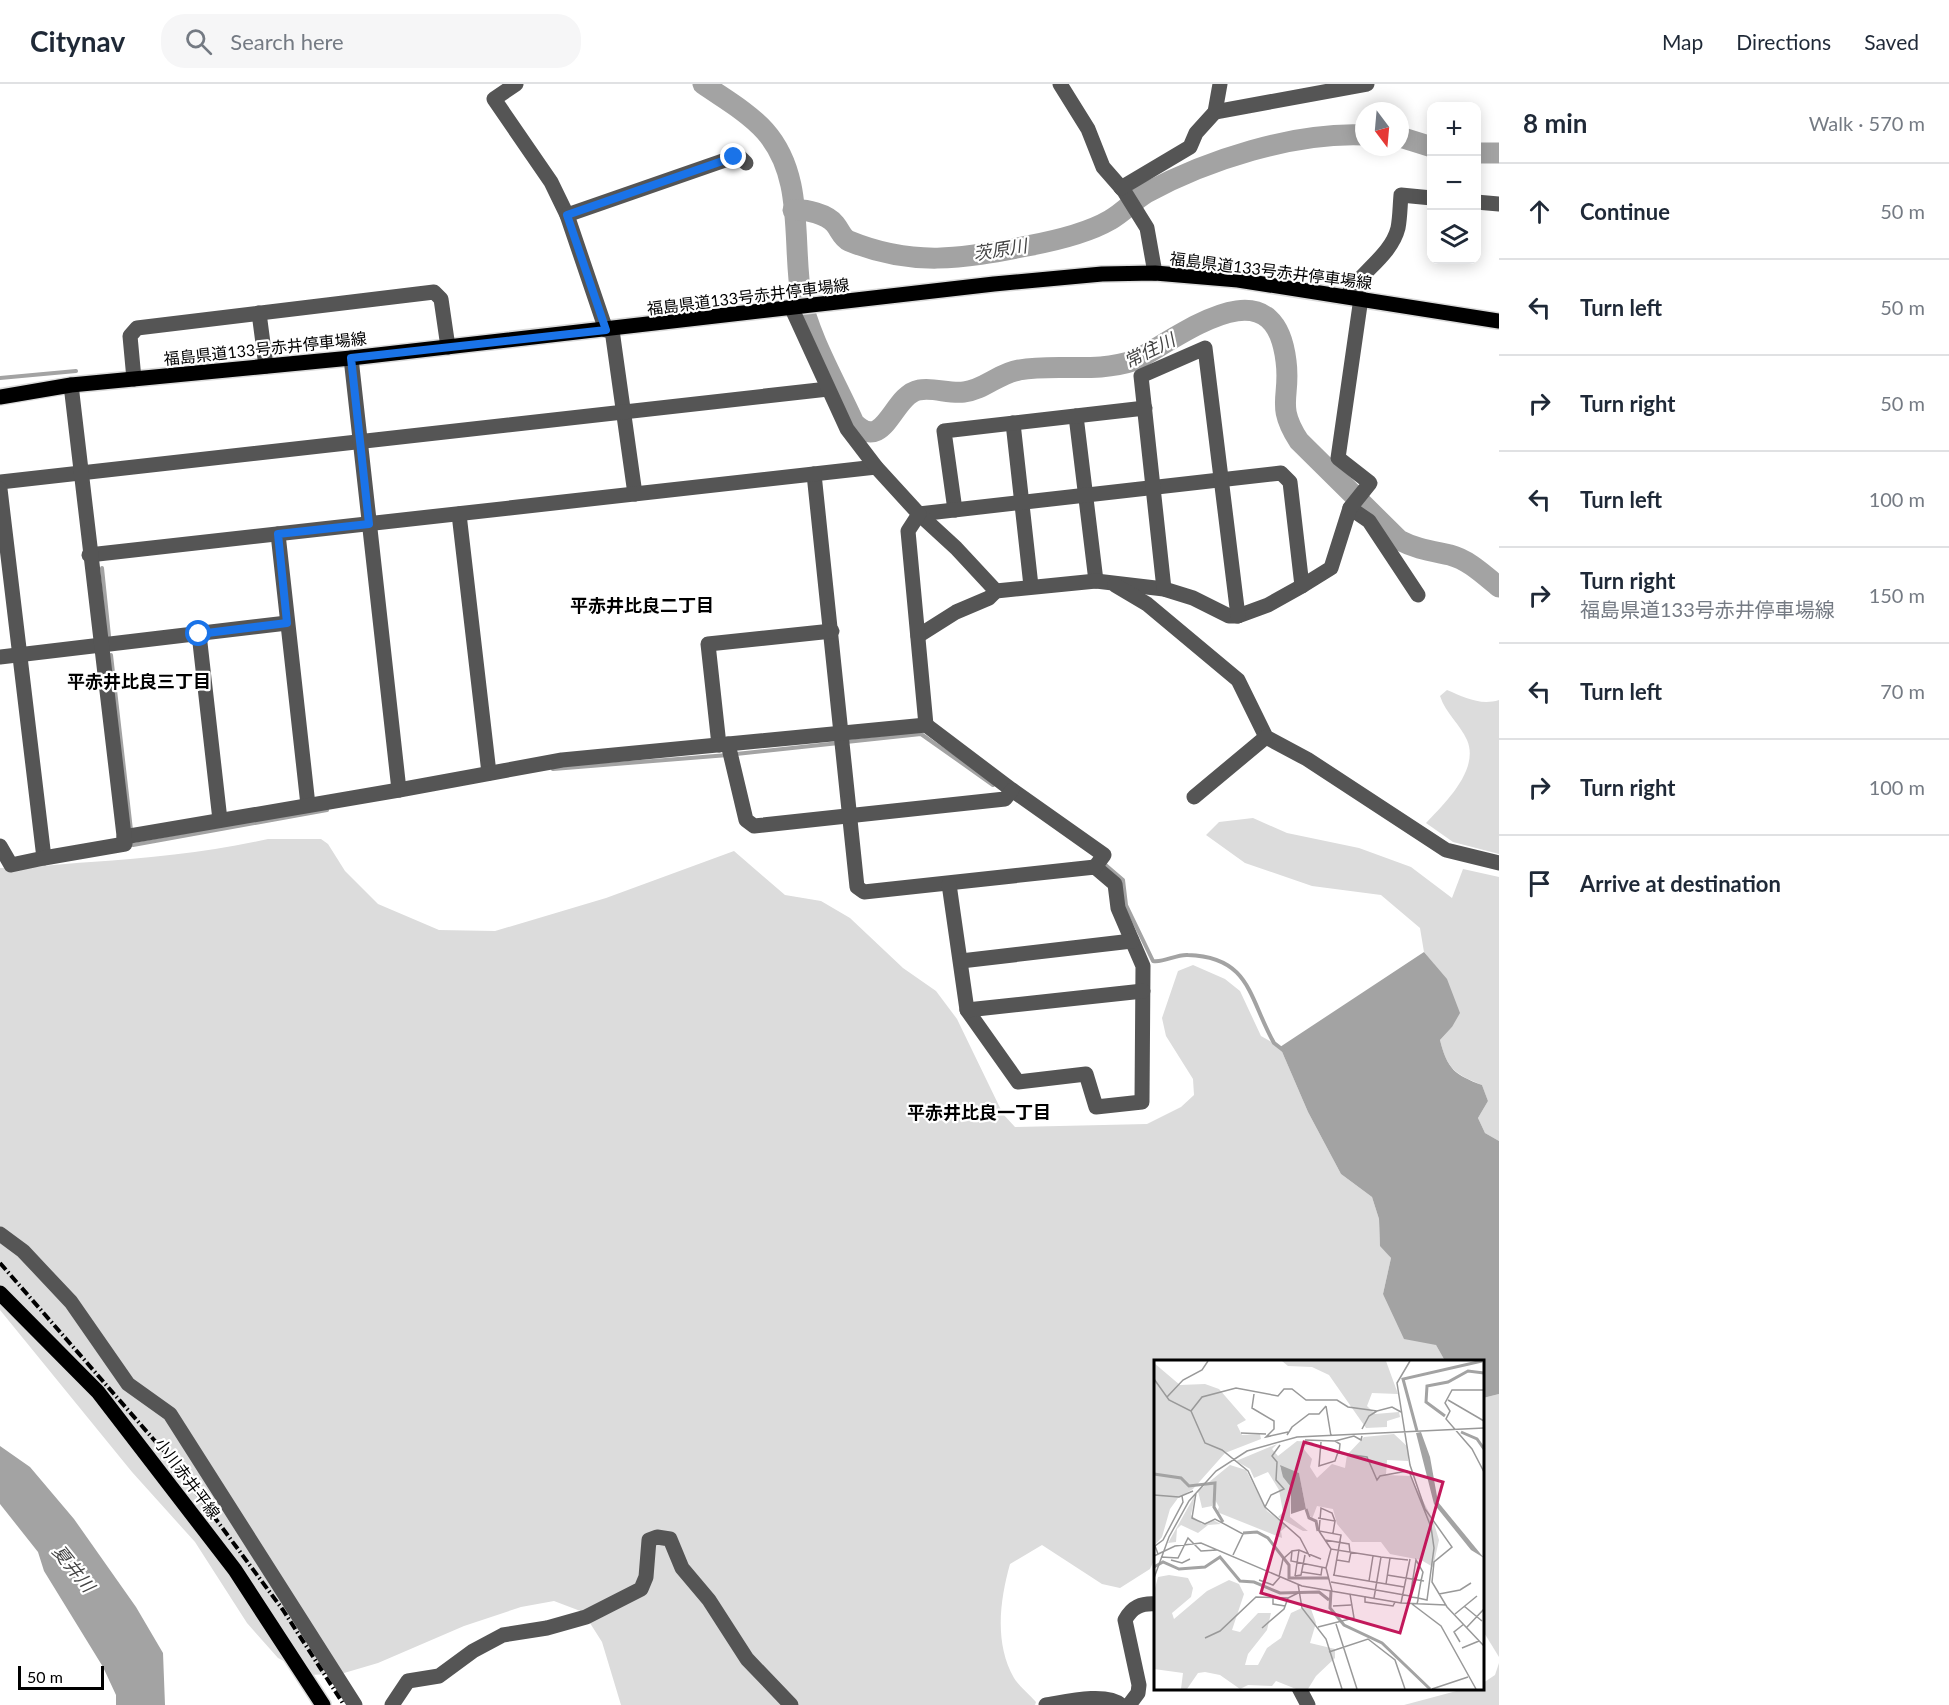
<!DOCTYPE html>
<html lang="en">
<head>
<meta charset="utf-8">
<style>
  :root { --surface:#fff; --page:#f6f6f7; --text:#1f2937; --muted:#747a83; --line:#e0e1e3 }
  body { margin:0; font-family:Lato,"Noto Sans JP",sans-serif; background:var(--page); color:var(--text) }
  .controls { position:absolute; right:18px; top:18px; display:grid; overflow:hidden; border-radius:12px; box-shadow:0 3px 15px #0003 }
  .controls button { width:54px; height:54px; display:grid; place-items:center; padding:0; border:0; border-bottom:2px solid var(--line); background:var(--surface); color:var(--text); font:30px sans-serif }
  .compass { position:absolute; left:1355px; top:18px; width:54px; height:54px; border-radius:50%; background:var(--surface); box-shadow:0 3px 15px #0003; rotate:164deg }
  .scale { position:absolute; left:18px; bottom:15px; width:86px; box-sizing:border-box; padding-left:6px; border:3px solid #000; border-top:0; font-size:16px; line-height:21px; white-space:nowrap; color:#000; -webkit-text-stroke:4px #fff; paint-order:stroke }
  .stop { position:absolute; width:18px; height:18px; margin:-14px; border:4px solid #1a73e8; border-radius:50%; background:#fff }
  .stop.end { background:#1a73e8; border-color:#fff; box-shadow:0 2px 6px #0008 }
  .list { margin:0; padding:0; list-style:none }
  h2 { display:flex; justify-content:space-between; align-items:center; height:78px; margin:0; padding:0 24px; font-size:26px }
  h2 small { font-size:20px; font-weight:400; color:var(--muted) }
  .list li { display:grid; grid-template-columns:39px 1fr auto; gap:18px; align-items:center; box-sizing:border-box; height:96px; padding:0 24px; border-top:2px solid var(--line) }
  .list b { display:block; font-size:22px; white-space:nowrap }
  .list p { margin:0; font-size:20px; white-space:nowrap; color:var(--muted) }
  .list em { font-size:20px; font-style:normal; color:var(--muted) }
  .icon { flex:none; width:33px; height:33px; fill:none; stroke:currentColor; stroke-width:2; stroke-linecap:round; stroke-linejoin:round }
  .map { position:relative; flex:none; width:1499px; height:1621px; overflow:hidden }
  header { display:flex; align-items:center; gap:36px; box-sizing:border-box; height:84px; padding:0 30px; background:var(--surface); border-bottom:2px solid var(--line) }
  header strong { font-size:28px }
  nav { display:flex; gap:33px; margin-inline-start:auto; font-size:21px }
  .search { width:420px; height:54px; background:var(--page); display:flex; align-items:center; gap:15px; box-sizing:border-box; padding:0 21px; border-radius:24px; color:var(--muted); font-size:22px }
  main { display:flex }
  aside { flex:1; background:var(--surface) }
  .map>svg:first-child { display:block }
  .green { fill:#dcdcdc }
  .water { fill:#a3a3a3 }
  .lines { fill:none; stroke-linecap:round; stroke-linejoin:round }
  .stream { stroke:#a3a3a3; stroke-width:4 }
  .river { stroke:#a3a3a3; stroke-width:21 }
  .major-casing { stroke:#dbdbdb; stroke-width:18 }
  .minor { stroke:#555; stroke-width:15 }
  .major { stroke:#000; stroke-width:15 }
  .rail { stroke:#000; stroke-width:4; stroke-dasharray:9 3 1.5 3; stroke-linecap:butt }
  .route { stroke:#1a73e8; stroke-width:8 }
  .labels { text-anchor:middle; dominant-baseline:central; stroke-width:4.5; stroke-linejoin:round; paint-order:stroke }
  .street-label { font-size:16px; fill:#000; stroke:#fff }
  .water-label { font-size:18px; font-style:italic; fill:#444; stroke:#fff }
  .neighbourhood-label { font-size:18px; font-weight:bold; fill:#000; stroke:#fff }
  .inset-river { fill:none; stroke:#a3a3a3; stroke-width:3 }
  .inset-road { fill:none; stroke:#999; stroke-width:1.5 }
  .view { fill:#c2185b; fill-opacity:0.15; stroke:#c2185b; stroke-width:3 }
  .inset-edge { fill:none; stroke:#000; stroke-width:3 }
</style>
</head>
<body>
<header>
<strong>Citynav</strong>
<div class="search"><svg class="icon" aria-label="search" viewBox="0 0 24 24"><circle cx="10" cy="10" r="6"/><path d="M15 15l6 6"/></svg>Search here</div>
<nav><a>Map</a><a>Directions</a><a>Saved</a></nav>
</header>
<main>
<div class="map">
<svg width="1499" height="1621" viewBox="0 0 1499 1621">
  <rect width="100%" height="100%" fill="#fff"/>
  <g class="green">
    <path d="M 1447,606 C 1464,613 1480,622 1499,616 L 1499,770 L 1453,758 L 1426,739 C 1444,720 1480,686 1467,656 C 1460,640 1446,630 1440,612 Z"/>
    <path d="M 1253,734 L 1287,749 L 1359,764 L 1411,783 L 1452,814 L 1463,785 L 1499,793 L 1499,1057 L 1485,1049 L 1478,1034 L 1488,1017 L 1482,1001 C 1455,990 1447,985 1440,956 L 1452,943 L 1434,880 L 1424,868 L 1420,844 L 1381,811 L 1312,802 L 1245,779 L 1206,751 L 1219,738 Z"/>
    <path d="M 268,755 L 321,755 L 328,760 L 345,787 L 378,820 L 439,846 L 495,847 L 606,814 L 734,767 L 785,811 L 821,817 L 850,834 L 903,884 L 936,907 L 957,935 L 1003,1030 L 1015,1043 L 1147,1040 L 1181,1023 L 1194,1011 L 1193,995 L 1166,952 L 1162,934 L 1178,887 L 1193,881 L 1225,895 L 1240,907 L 1261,952 L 1280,963 L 1308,1028 L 1341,1090 L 1372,1113 L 1379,1135 L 1380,1161 L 1391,1174 L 1383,1210 L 1436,1261 L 1445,1277 L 1156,1278 L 1156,1472 L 1150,1485 L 1120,1504 L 1102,1500 L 1042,1461 L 1010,1480 C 1000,1516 994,1559 1014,1594 C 1019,1602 1029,1610 1036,1618 L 1035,1621 L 621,1621 L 602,1558 L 583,1528 L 554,1517 L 521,1523 L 464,1542 L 378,1579 L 344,1589 L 311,1591 L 278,1574 L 247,1539 L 195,1458 L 132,1388 L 0,1226 L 0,784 C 31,784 60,780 91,778 C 152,774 209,768 268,755 Z"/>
    <polygon points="1499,1310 1499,1573 1483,1547 1483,1314"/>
    <polygon points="1499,1579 1499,1621 1404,1621 1464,1605 1482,1604 1483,1599 1495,1591"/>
  </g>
  <g class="water">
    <path d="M 1424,868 L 1447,895 L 1460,929 L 1452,943 L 1440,956 C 1447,985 1455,991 1482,1001 L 1488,1017 L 1478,1034 L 1485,1049 L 1499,1057 L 1499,1310 L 1483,1314 L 1482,1278 L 1445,1277 L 1436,1261 L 1404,1255 L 1383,1210 L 1391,1174 L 1380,1162 L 1379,1135 L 1372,1113 L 1341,1090 L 1308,1028 L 1280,963 Z"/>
    <polygon points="0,1362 30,1383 74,1435 136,1523 163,1569 165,1621 116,1621 116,1611 103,1583 44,1487 38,1468 0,1420"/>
  </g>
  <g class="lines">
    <g class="stream">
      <polyline points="0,294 76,287"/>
      <polyline points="102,484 109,552"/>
      <polyline points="111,571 131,746"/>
      <polyline points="846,658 921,650 993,701"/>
      <polyline points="736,670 839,659"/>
      <polyline points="553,685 728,671"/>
      <polyline points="132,759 133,761 327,726"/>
      <path d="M 1102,778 L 1123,796 L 1126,821 L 1153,877 C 1164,879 1176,870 1188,871 C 1251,873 1249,915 1274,959 L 1283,966"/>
    </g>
    <g class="river">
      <path d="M 703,0 C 723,14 748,28 765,47 C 805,92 792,157 801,212 C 808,251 837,301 854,339 C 885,370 892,311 919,306 C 933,303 949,310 964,308 C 984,306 999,289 1019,286 C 1059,279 1094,290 1136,276 C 1184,250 1274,178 1286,277 C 1291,314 1275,320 1299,357 L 1399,456 C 1416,465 1432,467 1450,471 C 1469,476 1484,491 1499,503"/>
      <polyline points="1400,53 1432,63"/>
      <polyline points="1476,69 1499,69"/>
      <path d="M 793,126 C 806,125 827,130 835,140 C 840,146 842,154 849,157 C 912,183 962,175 1027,162 C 1054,157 1086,150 1110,136 C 1123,129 1133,117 1146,109 C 1207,76 1294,48 1364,51"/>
    </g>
    <defs>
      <g id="major">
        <polyline points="0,313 71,301 351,274 994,200 1102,190 1155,189 1238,196 1499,237"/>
        <polyline points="0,1209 98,1308 235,1486 323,1621"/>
      </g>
    </defs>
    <use href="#major" class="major-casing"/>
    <g class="minor">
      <polyline points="516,0 494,15 551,98 567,131 606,246"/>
      <polyline points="1060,0 1088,45 1103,83 1124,107 1147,144 1155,189"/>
      <polyline points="1215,28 1367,0"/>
      <polyline points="1121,104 1190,63 1196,49 1215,28 1220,0"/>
      <polyline points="1476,118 1499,120"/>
      <polyline points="567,131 734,73 739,72 746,79"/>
      <path d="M 1347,212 C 1360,188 1391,172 1398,144 C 1400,134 1400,122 1401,111 L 1432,114"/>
      <polyline points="259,229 266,282"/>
      <polyline points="612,246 635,410"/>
      <polyline points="134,295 130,252 137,244 434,208 441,215 448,263"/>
      <polyline points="1076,332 1096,497"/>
      <polyline points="1013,339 1031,502"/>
      <polyline points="814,390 857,803 864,808 1095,783 1115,800 1118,824 1143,882 1142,1018 1096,1023 1086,990 1018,998 967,926"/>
      <polyline points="0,398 828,305"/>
      <polyline points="0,405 44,774 11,781 0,762"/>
      <polyline points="1350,424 1369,437 1418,511"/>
      <polyline points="955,426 944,347 1145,324"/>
      <polyline points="459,430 489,689"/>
      <polyline points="919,430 1281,389 1290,398 1302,502 1268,521 1238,532 1229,532 1193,514 1164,505 1096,497 996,507"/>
      <polyline points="278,450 308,721"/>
      <polyline points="89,471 876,383"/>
      <polyline points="1115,501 1147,520 1238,596 1266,653 1307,675 1446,766 1499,779"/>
      <polyline points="1302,502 1331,484 1350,424 1370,399 1338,374 1361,214"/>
      <polyline points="1164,505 1141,292 1205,264 1238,532"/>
      <polyline points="199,550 220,736"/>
      <polyline points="918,552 956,528 989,514 996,507 956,464 919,430"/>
      <polyline points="0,573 287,539"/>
      <polyline points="926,641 1012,706 1104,771 1095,783"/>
      <polyline points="728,660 746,736 754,742 1005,715 1012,706"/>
      <polyline points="719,661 708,560 832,547"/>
      <polyline points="399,706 562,676 926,641 908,447 919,430 876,383 847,345 792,225"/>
      <polyline points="1194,713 1266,653"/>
      <polyline points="124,753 399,706 351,274"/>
      <polyline points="44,774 125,760 71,301"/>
      <polyline points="949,800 967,926 1143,907"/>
      <polyline points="961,877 1132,857"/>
      <polyline points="0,1150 23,1167 71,1218 128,1300 170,1330 355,1621"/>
      <polyline points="1299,1604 1308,1621"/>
      <polyline points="392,1621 408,1597 439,1592 473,1567 503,1551 547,1544 586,1533 641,1505 646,1493 649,1456 657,1453 670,1455 682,1484 709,1516 747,1575 791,1621"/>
      <path d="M 1046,1621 C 1065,1618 1106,1608 1121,1621"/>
      <path d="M 1129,1621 L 1138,1609 L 1139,1601 L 1125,1536 C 1132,1523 1141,1519 1156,1520"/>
    </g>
    <use href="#major" class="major"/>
    <polyline class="rail" points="0,1179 175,1380 283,1526 344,1621"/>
  </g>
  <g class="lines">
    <polyline class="route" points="199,550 287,539 278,450 369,440 351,274 606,246 567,131 734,73"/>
  </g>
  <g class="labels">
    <g class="street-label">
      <text transform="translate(1271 186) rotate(7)">福島県道133号赤井停車場線</text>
      <text transform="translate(748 212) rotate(-7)">福島県道133号赤井停車場線</text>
      <text transform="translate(265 264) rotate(-6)">福島県道133号赤井停車場線</text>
      <text transform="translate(188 1394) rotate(53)">小川赤井平線</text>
    </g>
    <g class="water-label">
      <text transform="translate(1000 165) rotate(-9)">茨原川</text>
      <text transform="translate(1149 266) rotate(-26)">常住川</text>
      <text transform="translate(74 1484) rotate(51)">夏井川</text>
    </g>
    <g class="neighbourhood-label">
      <text x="642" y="521">平赤井比良二丁目</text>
      <text x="139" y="597">平赤井比良三丁目</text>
      <text x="979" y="1028">平赤井比良一丁目</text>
    </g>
  </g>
  <g transform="translate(1154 1276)">
    <rect width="330" height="330" fill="#fff"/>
    <path d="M 128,1 L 232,1 L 244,34 L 218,33 L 213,46 L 221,54 L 245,52 L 246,57 L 233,61 L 233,67 L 212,68 L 175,15 L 158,7 L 134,6 ZM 0,3 L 26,25 L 51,24 L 65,29 L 92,60 L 83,65 L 88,75 L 106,74 L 107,79 L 71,93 L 39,129 L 24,138 L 16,149 L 8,177 L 0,186 ZM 240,74 L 254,87 L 254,101 L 233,100 L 232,115 L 256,116 L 279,160 L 285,180 L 279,207 L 267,200 L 236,194 L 227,182 L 198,182 L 183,164 L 179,149 L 163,146 L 158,159 L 152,149 L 145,113 L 126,107 L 137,127 L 136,157 L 154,171 L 149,171 L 124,157 L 129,152 L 125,130 L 114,112 L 100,118 L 96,109 L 82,101 L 123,84 L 118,89 L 124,96 L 143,81 L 160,82 L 148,87 L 158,99 L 156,107 L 163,118 L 178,104 L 191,108 L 193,95 L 210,77 ZM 76,105 L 92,110 L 113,151 L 133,166 L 127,171 L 128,178 L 63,152 L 65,147 L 60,138 L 58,146 L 48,148 L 44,131 ZM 41,135 L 37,155 L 48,164 L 59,160 L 67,164 L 54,165 L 44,173 L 27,165 L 23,169 L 22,182 L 14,183 ZM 15,215 L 34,218 L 39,228 L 37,237 L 18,253 L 20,259 L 53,231 L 75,220 L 85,224 L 90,234 L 78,270 L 86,272 L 104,253 L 117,253 L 113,270 L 94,294 L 91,305 L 104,305 L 113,288 L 127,278 L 137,253 L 150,247 L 157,249 L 162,263 L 156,283 L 181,289 L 181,298 L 162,316 L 154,329 L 142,329 L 122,321 L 118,326 L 94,325 L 86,329 L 66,315 L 51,312 L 44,313 L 33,329 L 27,329 L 29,313 L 0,309 L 0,232 L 4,217 Z" fill="#dcdcdc"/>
    <path d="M 267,72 L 276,97 L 284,142 L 330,198 L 317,190 L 280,144 L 262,73 ZM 126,105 L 145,113 L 152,149 L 137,154 L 137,127 L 129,117 Z" fill="#a3a3a3"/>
    <path class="inset-river" d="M 291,56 L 272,42 L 273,26 L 294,22 L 314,11 L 330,13M 263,71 L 249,19 L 328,1M 307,72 L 323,79 L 330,89M 0,114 L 27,118 L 35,126 L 61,123 L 60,147 L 69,162M 152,149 L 155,158 L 162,161 L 164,171M 89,173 L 103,172 L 114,178 L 135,205 L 135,218 L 175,218M 0,207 L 9,202 L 25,209 L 51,207 L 66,197 L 86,221 L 100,222 L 126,233 L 165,232 L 175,240M 177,231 L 176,248 L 190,265 L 228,283 L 276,329"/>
    <path class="inset-road" d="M 256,1 L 243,23 L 256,105 L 271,149 L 298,187 L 280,202 L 278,222 L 293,247 L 330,286M 0,19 L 15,40 L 37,51 L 51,83 L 68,90 L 94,111 L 111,147 L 146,178 L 156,197M 330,30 L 298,30 L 291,43 L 296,51 L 292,59 L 318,89 L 330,112M 100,34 L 98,48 L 120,61 L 120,69 L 112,77 L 134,72M 13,37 L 29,20 L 48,10 L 54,1M 294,40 L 330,61M 172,46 L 177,76M 37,51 L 48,37 L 82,28 L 124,36 L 130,29 L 138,29 L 152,40 L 183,40 L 194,47 L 223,51 L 238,47 L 247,52M 208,69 L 215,56 L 223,51M 87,73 L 112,74M 133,75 L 138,67 L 155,54 L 165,54 L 172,46M 151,80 L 181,81 L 186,84 L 185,93 L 213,97 L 223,120 L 226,116 L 253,111 L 259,115M 181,81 L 200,76 L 207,80 L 208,76M 167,82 L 165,106 L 181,101 L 184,92M 256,114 L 277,167 L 280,188 L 273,240 L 264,238 L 257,237 L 256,237 L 262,200 L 269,212 L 267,221 L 264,238 L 264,240 L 263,244M 42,133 L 38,158 L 51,164 L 61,159 L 89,174 L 79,195M 0,135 L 25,137 L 39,131M 111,147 L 117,135 L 130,129 L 122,120 L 123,102 L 118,96 L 126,85M 164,158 L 181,161 L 179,173M 165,171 L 177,189M 171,180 L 195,184 L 196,192M 4,194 L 1,186 L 9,180 L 29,142 L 28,136M 0,196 L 21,186 L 47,183 L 148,226 L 247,243 L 292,245M 7,197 L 24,198 L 34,178 L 47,191 L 63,190M 167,199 L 145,190 L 138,191 L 137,201 L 172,208M 17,200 L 28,203 L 36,199M 183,200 L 195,202 L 197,192M 148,212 L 167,215 L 168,208M 179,215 L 250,227M 180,215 L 187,175 L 165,171 L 167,148 L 178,153 L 181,161M 233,215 L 270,221M 141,216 L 147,215 L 151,195M 141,216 L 145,190M 125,217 L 129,199 L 138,191M 0,218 L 15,177 L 35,141 L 62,111 L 93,91 L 143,77 L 330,68M 105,220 L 119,225 L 126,217M 215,221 L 219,196M 177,222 L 256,236M 144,224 L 148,248 L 172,279 L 188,329M 232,224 L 236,198M 178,231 L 172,208 L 177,189 L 227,197M 285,234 L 306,230 L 317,223M 119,236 L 119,244 L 131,246M 211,236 L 211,242 L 239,246 L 241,242M 220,238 L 227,197 L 254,200M 247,243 L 256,199M 258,244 L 287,266 L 322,329M 179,246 L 197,245M 310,246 L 328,261M 301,254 L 323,236M 182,264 L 203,329M 164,267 L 200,258 L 196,234M 313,267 L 330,249M 108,268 L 130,249 L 134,238 L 144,233M 51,278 L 66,271 L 102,237 L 134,238M 306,282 L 300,272 L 310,264M 308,288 L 325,281M 175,292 L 214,279 L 241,300 L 251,329M 278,329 L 314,317"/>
    <path class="view" d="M 150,82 L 289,122 L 246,273 L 107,233 Z"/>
    <rect width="330" height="330" class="inset-edge"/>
  </g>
</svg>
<div class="controls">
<button>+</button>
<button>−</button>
<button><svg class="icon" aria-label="layers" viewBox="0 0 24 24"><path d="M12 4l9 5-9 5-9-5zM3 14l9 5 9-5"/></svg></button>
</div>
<svg class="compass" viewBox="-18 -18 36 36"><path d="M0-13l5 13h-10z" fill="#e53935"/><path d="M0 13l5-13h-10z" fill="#747a83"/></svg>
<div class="scale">50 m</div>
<div class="stop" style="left:199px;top:550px"></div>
<div class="stop end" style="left:734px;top:73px"></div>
</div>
<aside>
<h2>8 min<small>Walk · 570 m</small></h2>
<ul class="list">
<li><svg class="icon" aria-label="ahead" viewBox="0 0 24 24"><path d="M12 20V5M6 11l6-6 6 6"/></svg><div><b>Continue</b></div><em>50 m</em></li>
<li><svg class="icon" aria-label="left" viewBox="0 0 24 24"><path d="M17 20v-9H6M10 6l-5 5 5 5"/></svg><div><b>Turn left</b></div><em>50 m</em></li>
<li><svg class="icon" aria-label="right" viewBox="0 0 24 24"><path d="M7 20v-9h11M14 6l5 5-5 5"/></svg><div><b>Turn right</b></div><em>50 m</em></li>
<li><svg class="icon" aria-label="left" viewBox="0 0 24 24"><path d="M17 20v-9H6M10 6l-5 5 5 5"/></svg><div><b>Turn left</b></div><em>100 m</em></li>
<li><svg class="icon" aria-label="right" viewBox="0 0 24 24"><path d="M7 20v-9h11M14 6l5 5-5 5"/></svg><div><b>Turn right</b><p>福島県道133号赤井停車場線</p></div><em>150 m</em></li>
<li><svg class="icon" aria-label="left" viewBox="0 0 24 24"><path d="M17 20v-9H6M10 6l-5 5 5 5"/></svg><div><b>Turn left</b></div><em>70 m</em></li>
<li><svg class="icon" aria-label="right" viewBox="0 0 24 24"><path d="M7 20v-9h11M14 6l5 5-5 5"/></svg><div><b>Turn right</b></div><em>100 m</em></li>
<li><svg class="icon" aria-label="arrive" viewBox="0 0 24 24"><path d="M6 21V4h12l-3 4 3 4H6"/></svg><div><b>Arrive at destination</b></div></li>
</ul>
</aside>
</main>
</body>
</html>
